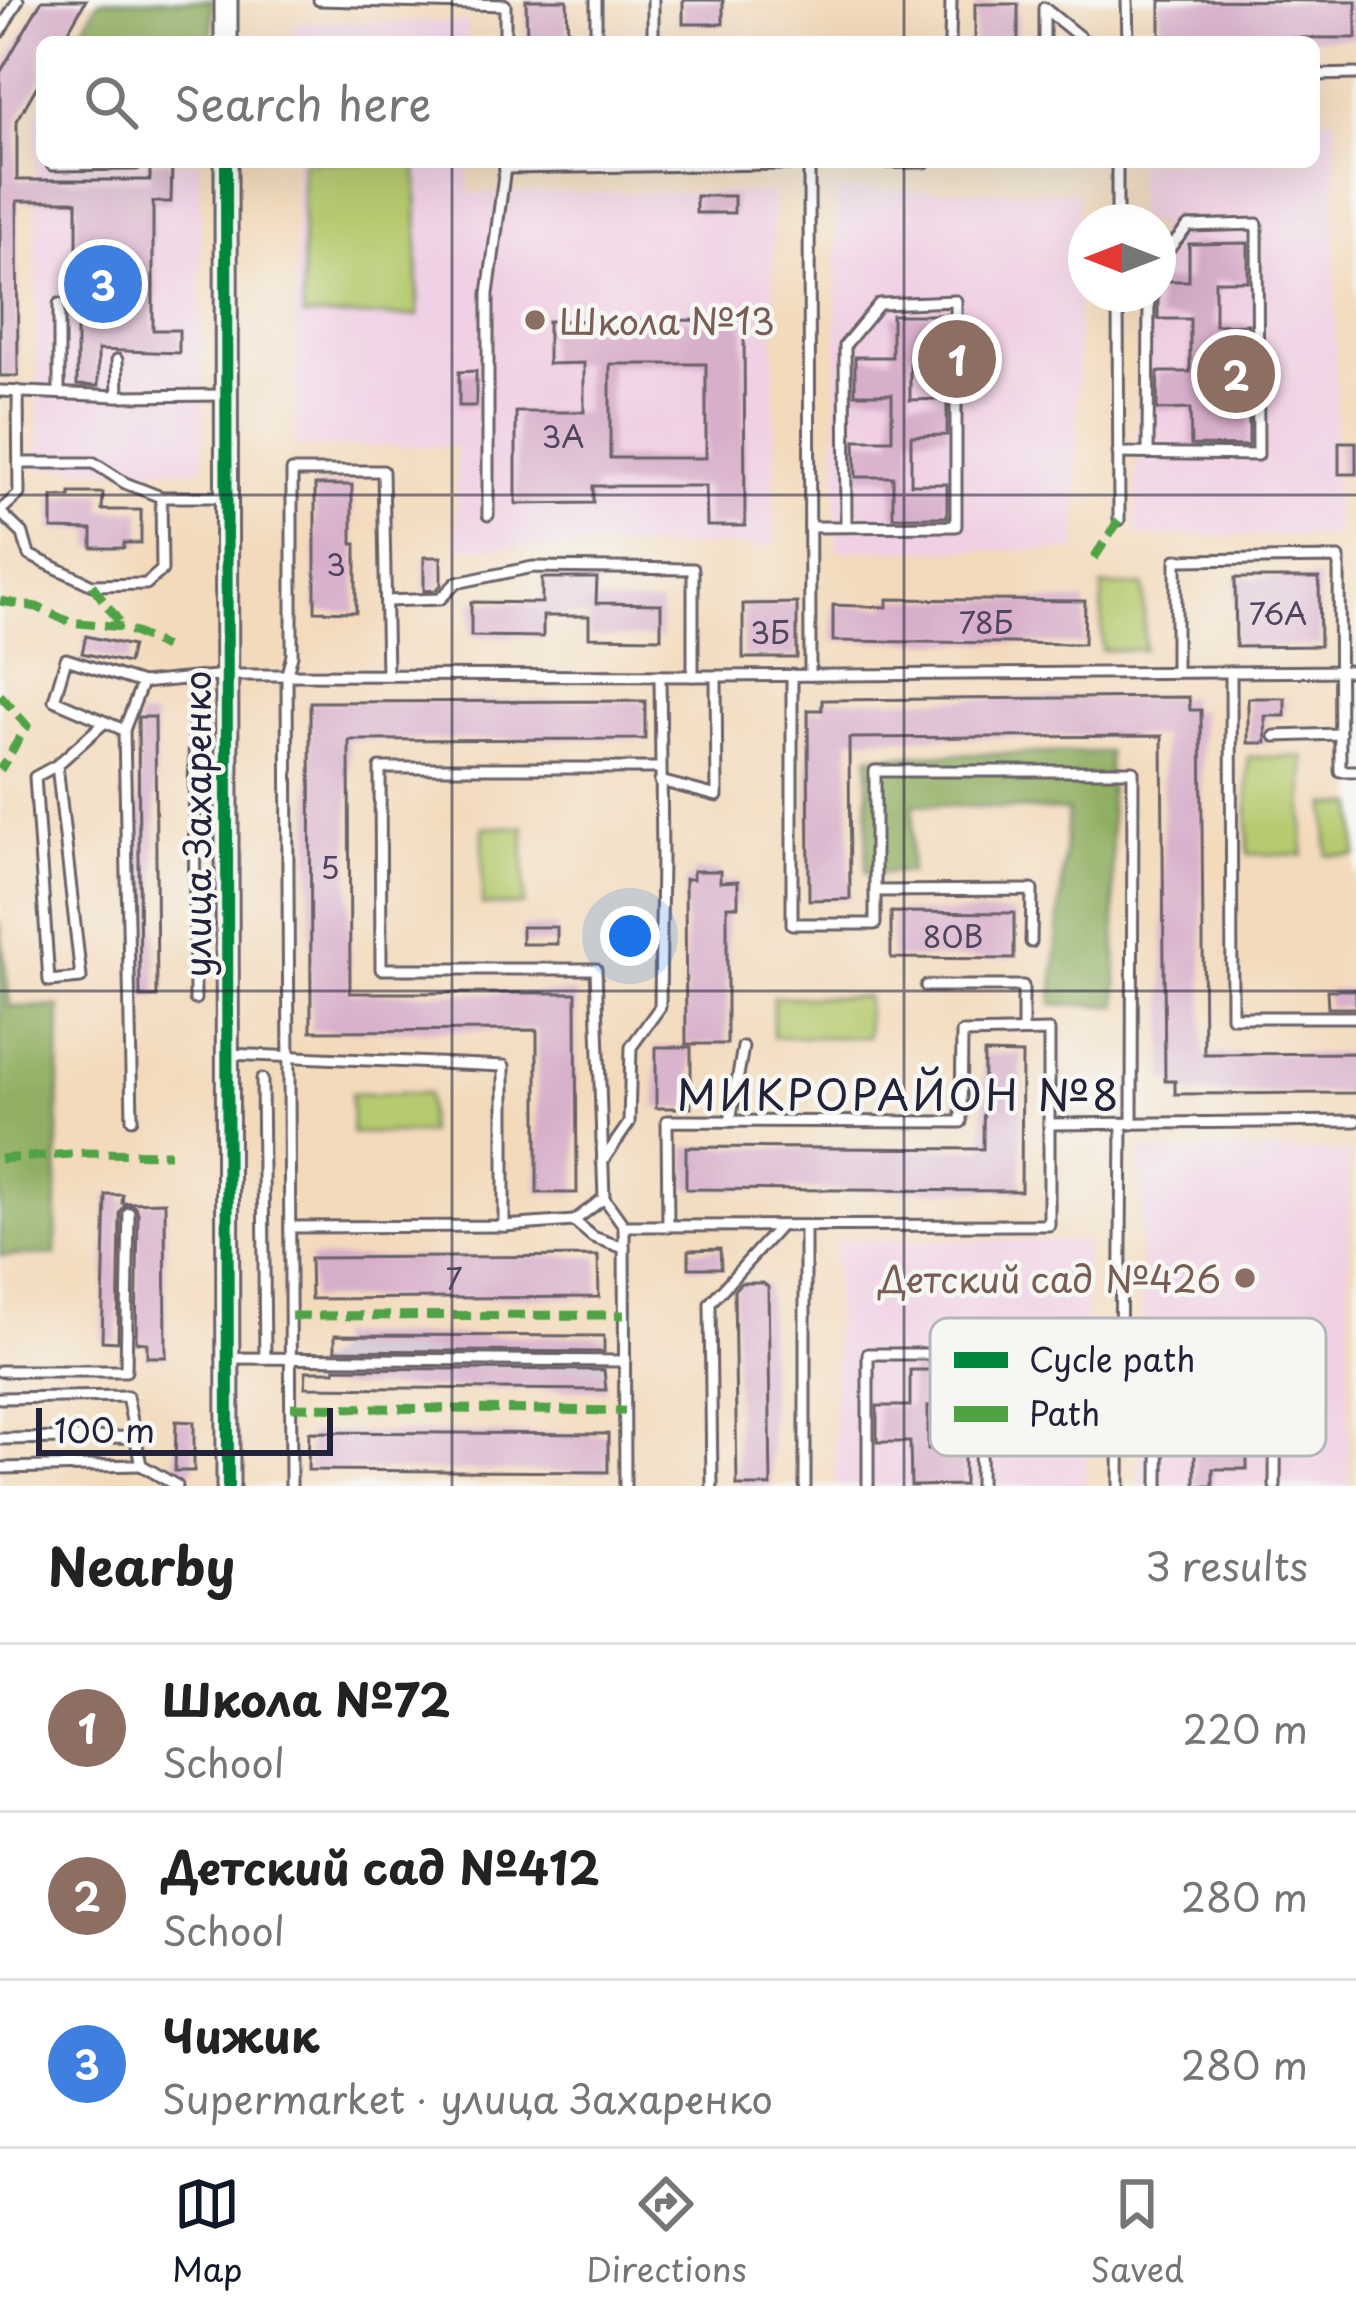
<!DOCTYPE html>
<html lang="en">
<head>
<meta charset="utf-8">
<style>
  :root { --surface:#fff; --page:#f2f2f2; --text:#222; --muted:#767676; --line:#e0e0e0; --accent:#111827 }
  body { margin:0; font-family:"Playpen Sans",sans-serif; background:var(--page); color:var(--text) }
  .compass { position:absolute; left:1068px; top:204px; width:108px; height:108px; border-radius:50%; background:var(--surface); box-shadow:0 12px 48px #0002; rotate:270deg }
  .scale { position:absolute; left:36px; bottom:30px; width:297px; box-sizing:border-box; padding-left:12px; border:6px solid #22223b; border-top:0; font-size:33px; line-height:42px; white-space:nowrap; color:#22223b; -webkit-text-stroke:9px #f6f6f2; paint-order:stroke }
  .you { position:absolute; left:630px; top:936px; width:42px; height:42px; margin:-30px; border:9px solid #fff; border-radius:50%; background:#1a73e8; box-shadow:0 0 0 18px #1a73e833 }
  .badge { display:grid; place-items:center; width:78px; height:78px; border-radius:50%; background:var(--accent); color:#fff; font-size:39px; font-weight:700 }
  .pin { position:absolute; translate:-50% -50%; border:6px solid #fff; box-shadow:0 3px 12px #0006 }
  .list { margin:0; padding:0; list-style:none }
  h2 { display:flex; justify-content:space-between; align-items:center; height:156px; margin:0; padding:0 48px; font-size:51px }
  h2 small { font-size:39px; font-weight:400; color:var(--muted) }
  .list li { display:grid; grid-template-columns:78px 1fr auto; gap:36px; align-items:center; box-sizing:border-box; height:168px; padding:0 48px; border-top:3px solid var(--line) }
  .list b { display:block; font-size:45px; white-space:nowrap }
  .list p { margin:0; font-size:39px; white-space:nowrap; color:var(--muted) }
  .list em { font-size:39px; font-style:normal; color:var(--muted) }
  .icon { flex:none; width:66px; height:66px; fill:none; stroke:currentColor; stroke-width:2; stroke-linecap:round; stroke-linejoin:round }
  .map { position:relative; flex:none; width:1356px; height:1486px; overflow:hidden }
  .search { position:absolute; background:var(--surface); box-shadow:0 12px 48px #0002; left:36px; right:36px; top:36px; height:132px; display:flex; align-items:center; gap:30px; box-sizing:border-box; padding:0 42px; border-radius:18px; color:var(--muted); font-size:45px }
  .sheet { height:660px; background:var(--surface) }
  nav { display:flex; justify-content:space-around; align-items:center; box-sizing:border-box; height:168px; border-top:3px solid var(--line); background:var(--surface); font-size:33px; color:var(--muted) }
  nav a { display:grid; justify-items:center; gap:6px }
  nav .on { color:var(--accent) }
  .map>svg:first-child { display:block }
  .built { fill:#f0d0e4 }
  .industrial { fill:#cebed1 }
  .green { fill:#b6cb6f; stroke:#6c7655; stroke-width:3 }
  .forest { fill:#90af62; stroke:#59684e; stroke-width:3 }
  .building { fill:#d8afcb; fill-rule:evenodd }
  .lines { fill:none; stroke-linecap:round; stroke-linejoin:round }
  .service-casing { stroke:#6b6268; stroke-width:15 }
  .tertiary-casing { stroke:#6b6268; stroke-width:27 }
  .service { stroke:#fff; stroke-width:9 }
  .tertiary { stroke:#fff; stroke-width:21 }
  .quiet { stroke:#50a245; stroke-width:9; stroke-dasharray:18 9; stroke-linecap:butt }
  .cycleway-casing { stroke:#f6f6f2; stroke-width:20 }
  .cycleway { stroke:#00873e; stroke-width:12 }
  .grid { fill:none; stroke:#22223b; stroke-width:3; stroke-opacity:0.55 }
  .education-dot { fill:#8d6e63; stroke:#f6f6f2; stroke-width:4.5 }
  .labels { text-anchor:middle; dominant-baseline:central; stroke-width:9; stroke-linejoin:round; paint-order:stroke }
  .number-label { font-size:30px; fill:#50455f }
  .education-label { font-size:36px; fill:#785e54; stroke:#f6f6f2; text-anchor:start }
  .street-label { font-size:36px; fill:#22223b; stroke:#f6f6f2 }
  .quarter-label { font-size:42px; letter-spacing:3px; fill:#22223b; stroke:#f6f6f2 }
  .key { fill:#f6f6f2; stroke:#b6b6bb; stroke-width:3 }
  .key-label { font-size:33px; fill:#22223b }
</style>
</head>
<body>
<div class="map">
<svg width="1356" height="1486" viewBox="0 0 1356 1486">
  <rect width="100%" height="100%" fill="#f6f6f2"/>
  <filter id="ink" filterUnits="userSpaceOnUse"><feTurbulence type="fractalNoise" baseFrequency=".00833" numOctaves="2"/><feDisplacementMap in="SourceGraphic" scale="24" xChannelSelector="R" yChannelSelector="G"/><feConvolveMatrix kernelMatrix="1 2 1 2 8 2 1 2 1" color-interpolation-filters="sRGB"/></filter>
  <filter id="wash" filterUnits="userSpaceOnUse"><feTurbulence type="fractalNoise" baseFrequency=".004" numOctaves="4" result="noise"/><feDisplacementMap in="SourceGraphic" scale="48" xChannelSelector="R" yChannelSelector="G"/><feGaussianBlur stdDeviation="2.7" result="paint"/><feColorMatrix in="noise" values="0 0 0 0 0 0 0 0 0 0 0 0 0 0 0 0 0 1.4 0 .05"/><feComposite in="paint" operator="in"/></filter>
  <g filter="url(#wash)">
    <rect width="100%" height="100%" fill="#f3dabb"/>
    <g class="built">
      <rect x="294" y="22" width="173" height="20"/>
      <polygon points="42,107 42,162 200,162 203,469 38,468 35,117"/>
      <polygon points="1314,117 1336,117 1335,536 1136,536 1137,294 1158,294 1158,222 1137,222 1137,162 1314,162"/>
      <polygon points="295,162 468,162 469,193 773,192 775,546 457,548 456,446 296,447"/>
      <polygon points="837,190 1078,191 1077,550 836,550"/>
      <polygon points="1141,1151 1349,1151 1349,1486 1140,1486"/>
      <polygon points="835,1240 1086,1241 1086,1486 835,1486"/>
    </g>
    <polygon class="industrial" points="335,1335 604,1336 606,1390 305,1387 306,1371 335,1351"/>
    <g class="green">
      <polygon points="302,162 417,162 418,316 303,316"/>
      <rect x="1102" y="586" width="42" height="64"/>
      <polygon points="1248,757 1304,757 1303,855 1248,854"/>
      <polygon points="1327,805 1356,805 1356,856 1327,855"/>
      <polygon points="483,827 524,827 524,905 482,905"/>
      <rect x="773" y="997" width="94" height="40"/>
      <polygon points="428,1093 428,1133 352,1133 351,1094"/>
    </g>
    <g class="forest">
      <polygon points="99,0 212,0 212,42 76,42"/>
      <polygon points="1108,752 1118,1006 1052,1004 1068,811 914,804 910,872 866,873 869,756"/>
      <polygon points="0,921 10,1007 60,1007 56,1255 0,1256"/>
    </g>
    <g id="blocks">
      <g class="building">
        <polygon points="42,0 86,0 62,42 42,42 42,77 17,121 17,180 150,180 150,162 172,162 171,202 153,202 153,330 179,330 179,353 98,350 98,386 77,385 77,202 73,201 17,201 18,376 0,376 0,73"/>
        <polygon points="526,0 567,0 568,42 527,42"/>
        <rect x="683" y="0" width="40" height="24"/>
        <polygon points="1160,0 1356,1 1356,38 1160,37"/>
        <rect x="975" y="4" width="43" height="38"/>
        <rect x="696" y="196" width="38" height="17"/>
        <polygon points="1248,243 1248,281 1215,281 1215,325 1248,324 1249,362 1215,362 1216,409 1249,409 1249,446 1191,445 1190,409 1157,410 1158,372 1190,372 1190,319 1158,319 1158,281 1189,281 1189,244"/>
        <polygon points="892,315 946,315 947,351 910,351 910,400 947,399 947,435 911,436 911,484 947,484 947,517 893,517 893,477 856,477 855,440 892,440 892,394 855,394 855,357 892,357"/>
        <path d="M 744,320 L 745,526 L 707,526 L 706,486 L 593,486 L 593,503 L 516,504 L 516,412 L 584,412 L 584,363 L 548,364 L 548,321 ZM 610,364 L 706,364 L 706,458 L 610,458 Z"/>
        <polygon points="476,371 476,406 459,406 459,372"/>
        <rect x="1339" y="442" width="17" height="32"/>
        <polygon points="315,485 352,485 352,544 356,544 356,612 315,611"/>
        <polygon points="70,493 103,493 102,510 141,510 141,543 124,543 124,548 92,548 92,530 52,529 52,497 70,497"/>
        <polygon points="424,557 441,557 441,585 436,590 424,591"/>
        <polygon points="542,578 597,578 596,603 661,604 661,638 589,637 589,616 543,616 543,637 471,636 471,602 542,603"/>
        <polygon points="1235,578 1319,578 1320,646 1236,647"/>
        <polygon points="887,599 1085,601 1084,644 833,641 833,605 887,607"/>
        <polygon points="797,603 797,658 743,658 743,604"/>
        <polygon points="86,636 132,646 128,663 82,653"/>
        <polygon points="1189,697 1190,710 1201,710 1204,1054 1356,1053 1356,1093 1175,1094 1175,1081 1165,1081 1162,736 849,738 850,899 809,900 808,710 822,710 822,700"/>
        <polygon points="1248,698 1285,698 1285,716 1265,716 1266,743 1248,743"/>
        <polygon points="645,701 645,739 349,740 350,993 576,993 577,1193 537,1193 537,1030 311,1031 310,702"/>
        <polygon points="138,717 155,717 157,997 140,997"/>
        <polygon points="693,871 720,871 720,882 738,881 738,906 727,906 727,1044 686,1044 685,879 693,879"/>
        <polygon points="891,912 1014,913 1014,959 891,958"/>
        <rect x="522" y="927" width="35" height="17"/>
        <polygon points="1327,990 1356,990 1356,1008 1328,1008"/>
        <rect x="656" y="1047" width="35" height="61"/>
        <polygon points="984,1053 1022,1054 1021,1191 686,1189 686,1147 983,1149"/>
        <polygon points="106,1195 123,1195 122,1203 165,1202 166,1357 147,1357 147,1343 136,1342 138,1213 136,1208 130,1204 124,1206 120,1213 118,1342 102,1341"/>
        <polygon points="720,1249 721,1268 689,1268 689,1250"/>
        <polygon points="598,1256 599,1297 311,1299 310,1258"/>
        <polygon points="741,1283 763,1283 768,1287 771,1486 737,1486 734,1290"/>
        <polygon points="335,1335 604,1336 604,1352 335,1350"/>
        <polygon points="1195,1351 1248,1351 1248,1389 1212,1389 1212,1432 1247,1432 1247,1469 1213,1469 1213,1486 1195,1486 1195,1425 1167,1425 1168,1388 1195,1388"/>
        <polygon points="335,1368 604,1370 606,1390 305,1387 306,1371 335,1371"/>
        <polygon points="910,1370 964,1370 964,1406 928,1406 928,1449 964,1449 964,1485 911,1486 910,1442 877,1442 877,1406 910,1406"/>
        <polygon points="176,1421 194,1422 194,1471 175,1471"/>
        <polygon points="309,1432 608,1434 608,1472 308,1470"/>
      </g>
    </g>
  </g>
  <g filter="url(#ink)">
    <use href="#blocks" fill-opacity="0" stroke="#6b6268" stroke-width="3"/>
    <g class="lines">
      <defs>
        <g id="service">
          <polyline points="319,0 505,5 505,42"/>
          <polyline points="596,0 596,42"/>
          <polyline points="653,0 653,42"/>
          <polyline points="1127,0 1128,42"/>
          <polyline points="0,32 18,0"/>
          <polyline points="950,42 951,0"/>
          <polyline points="1044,42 1044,8 1086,42"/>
          <polyline points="1314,75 1356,74"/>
          <polyline points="505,162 505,168 925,162"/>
          <polyline points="1117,162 1117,222"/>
          <polyline points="809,163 810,675"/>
          <polyline points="52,165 136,164 138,162"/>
          <polyline points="1118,294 1119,520"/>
          <polyline points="117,360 118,396"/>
          <polyline points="0,391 118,396 227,395"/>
          <polyline points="59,392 59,304"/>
          <polyline points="1118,453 1258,455 1257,224 1188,226 1158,262"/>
          <polyline points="1148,453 1149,294"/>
          <polyline points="19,463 94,463 125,483 161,497 225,497"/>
          <polyline points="0,511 19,494 18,391"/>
          <polyline points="0,512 23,534 29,555 92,585 146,584 162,570 161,497"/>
          <polyline points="488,515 488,294 505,168"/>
          <polyline points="810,527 956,526 956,301 879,304 845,345 846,526"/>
          <polyline points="387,601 440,599 456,583 533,567 693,569 693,676"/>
          <polyline points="1176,672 1176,560 1339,558 1340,771 1356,771"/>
          <polyline points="1231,672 1232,1017 1356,1017"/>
          <polyline points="792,675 792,924 875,924 875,771 1133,771 1132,1124"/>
          <polyline points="194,679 195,999"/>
          <polyline points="124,730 142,683"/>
          <polyline points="1275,736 1340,734"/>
          <polyline points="57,765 35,777 49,981 81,978 57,765 104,723"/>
          <polyline points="660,781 717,796 716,676"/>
          <polyline points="875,891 1032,890 1031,942"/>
          <polyline points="926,986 1023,986 1023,1031"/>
          <polyline points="227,1054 504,1066 504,1226"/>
          <polyline points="262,1079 265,1358"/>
          <polyline points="132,1119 124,730 54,700 66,659 142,683 226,675 716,676 1356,671"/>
          <polyline points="730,1121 743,1047"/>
          <polyline points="602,1162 629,1123 631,1047 660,1007 662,856 660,676"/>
          <polyline points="604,1198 596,969 381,969 380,768 660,768"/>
          <polyline points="574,1221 593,1237 624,1248"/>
          <polyline points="624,1226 625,1486"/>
          <polyline points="668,1226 667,1121 961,1122 962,1033 1049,1031 1049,1124"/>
          <polyline points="805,1226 805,1486"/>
          <polyline points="290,1227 504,1226 574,1221 604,1198 624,1226 1049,1225 1049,1124 1356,1121"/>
          <polyline points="228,1358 625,1361"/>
          <polyline points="0,1371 126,1371 129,1213"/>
          <polyline points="0,1398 127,1396 141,1465 177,1486"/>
          <polyline points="0,1439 135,1437"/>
          <polyline points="0,1468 141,1465"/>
          <polyline points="291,1486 287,674 292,655 292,471 383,471 387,674"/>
          <polyline points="712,1486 710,1303 780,1226"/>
          <polyline points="868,1486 868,1354 981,1354 980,1486"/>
          <polyline points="1119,1486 1122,1124"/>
          <polyline points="1158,1486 1159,1338 1276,1339 1275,1486"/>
        </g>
        <g id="tertiary">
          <polyline points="226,0 226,42"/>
          <polyline points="226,162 228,1486"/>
        </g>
      </defs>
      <use href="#service" class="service-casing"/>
      <use href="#tertiary" class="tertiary-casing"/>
      <use href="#service" class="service"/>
      <use href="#tertiary" class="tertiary"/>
      <g class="quiet">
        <polyline points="1094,558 1119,520"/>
        <polyline points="92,585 123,627"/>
        <polyline points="0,601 37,607 69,622 123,627 165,647"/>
        <polyline points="0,695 27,726 0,770"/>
        <polyline points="0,1159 86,1153 170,1154"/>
        <polyline points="291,1316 624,1315"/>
        <polyline points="291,1407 625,1411"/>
      </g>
      <defs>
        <polyline id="cycleway" points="226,162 228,1486"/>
      </defs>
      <use href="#cycleway" class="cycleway-casing"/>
      <use href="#cycleway" class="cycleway"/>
    </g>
  </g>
  <path class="grid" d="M 452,0 L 452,42M 904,0 L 904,42M 452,162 L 452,1486M 904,162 L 904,1486M 0,495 L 1356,495M 0,991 L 1356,991"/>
  <g class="education-dot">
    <circle cx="535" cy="320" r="12"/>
    <circle cx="1245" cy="1278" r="12"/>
  </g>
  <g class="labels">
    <g class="number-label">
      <text x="563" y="435">3А</text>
      <text x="336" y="563">3</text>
      <text x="1278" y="612">76А</text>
      <text x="986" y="621">78Б</text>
      <text x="770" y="631">3Б</text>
      <text x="330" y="866">5</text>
      <text x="953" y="935">80В</text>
      <text x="454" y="1277">7</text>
    </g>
    <g class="education-label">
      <text x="559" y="320">Школа №13</text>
      <text x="1221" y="1278" text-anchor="end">Детский сад №426</text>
    </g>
    <g class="street-label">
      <text transform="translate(196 824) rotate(-90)">улица Захаренко</text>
    </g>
    <g class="quarter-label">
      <text x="899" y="1093">МИКРОРАЙОН №8</text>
    </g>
  </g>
  <rect x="930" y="1318" width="396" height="138" rx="18" class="key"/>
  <rect x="954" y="1352" width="54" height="16" fill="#00873e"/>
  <rect x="954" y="1406" width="54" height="16" fill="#50a245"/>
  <g class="key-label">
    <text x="1029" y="1372">Cycle path</text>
    <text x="1029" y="1426">Path</text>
  </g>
</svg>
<svg class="compass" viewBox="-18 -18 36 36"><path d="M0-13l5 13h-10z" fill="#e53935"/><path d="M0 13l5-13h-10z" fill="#767676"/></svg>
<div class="scale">100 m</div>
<div class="you"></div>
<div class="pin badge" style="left:957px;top:359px;background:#8d6e63">1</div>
<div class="pin badge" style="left:1236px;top:374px;background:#8d6e63">2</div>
<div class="pin badge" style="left:103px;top:284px;background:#3f7fe0">3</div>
<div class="search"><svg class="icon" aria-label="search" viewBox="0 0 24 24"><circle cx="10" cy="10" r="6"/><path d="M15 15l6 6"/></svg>Search here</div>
</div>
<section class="sheet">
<h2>Nearby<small>3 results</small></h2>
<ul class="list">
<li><span class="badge" style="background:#8d6e63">1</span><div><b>Школа №72</b><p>School</p></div><em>220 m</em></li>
<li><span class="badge" style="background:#8d6e63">2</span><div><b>Детский сад №412</b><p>School</p></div><em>280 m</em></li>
<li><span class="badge" style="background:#3f7fe0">3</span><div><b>Чижик</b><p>Supermarket · улица Захаренко</p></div><em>280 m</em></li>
</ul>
</section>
<nav>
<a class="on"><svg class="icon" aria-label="map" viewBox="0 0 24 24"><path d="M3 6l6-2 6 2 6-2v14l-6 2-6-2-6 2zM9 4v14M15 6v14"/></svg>Map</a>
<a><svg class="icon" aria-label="directions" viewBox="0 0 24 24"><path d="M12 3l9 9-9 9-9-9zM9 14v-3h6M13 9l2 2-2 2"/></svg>Directions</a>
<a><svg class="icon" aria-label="saved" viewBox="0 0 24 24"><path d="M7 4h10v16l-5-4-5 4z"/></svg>Saved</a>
</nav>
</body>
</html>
